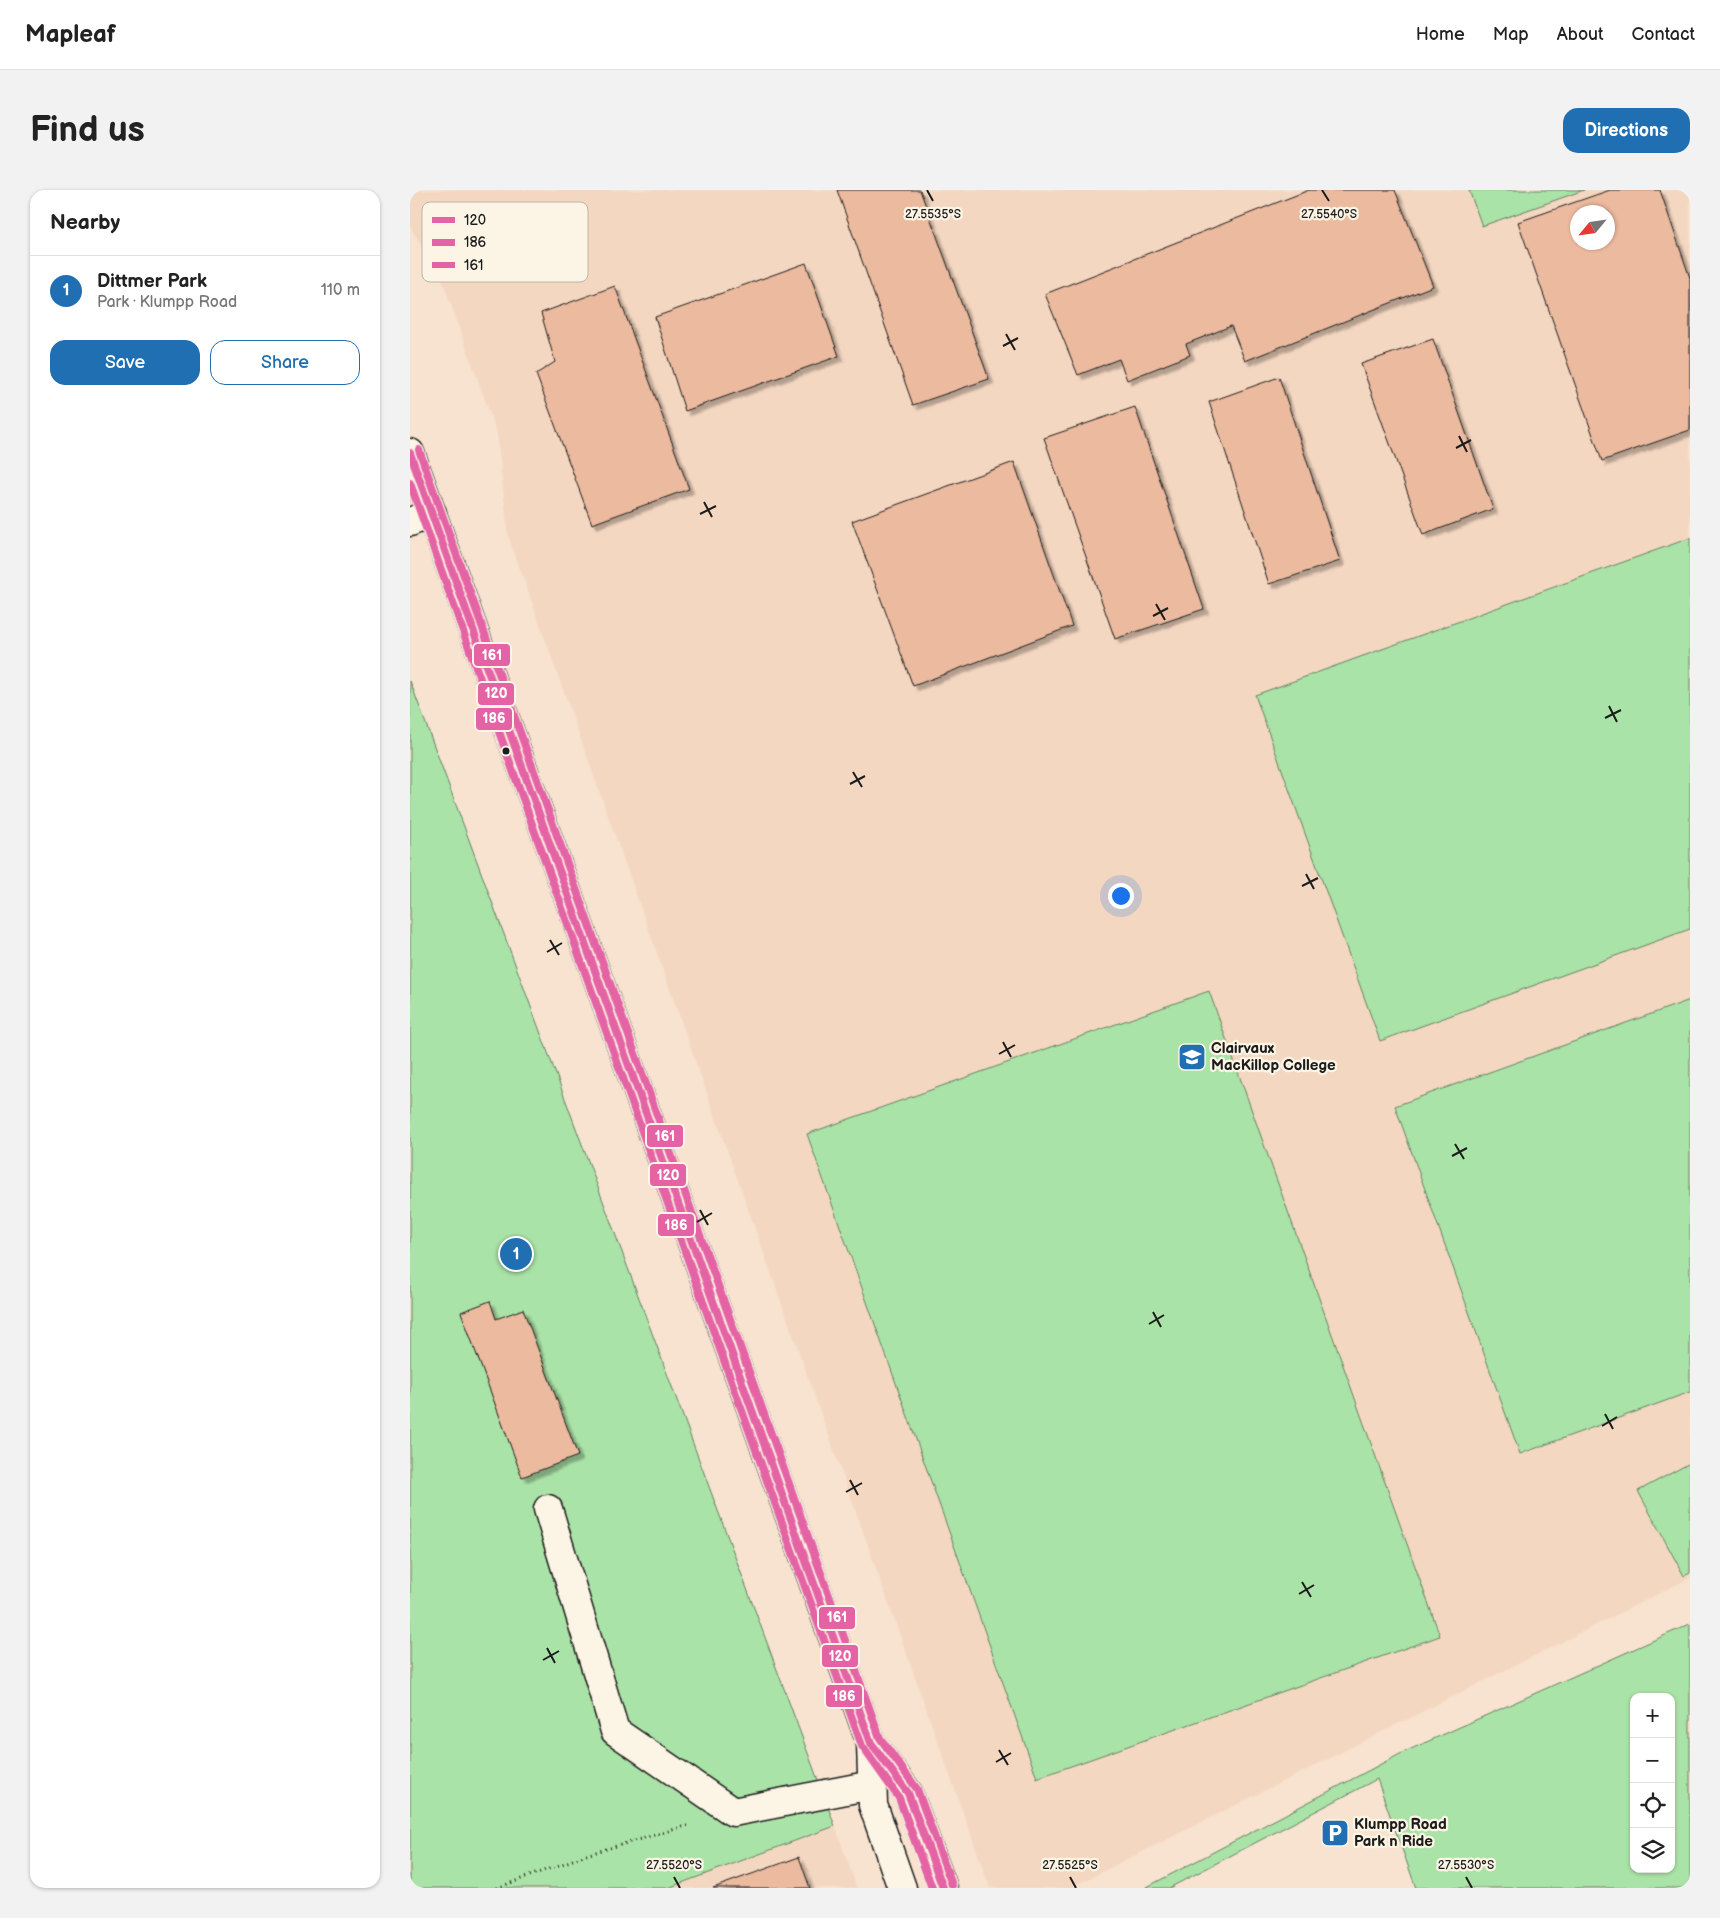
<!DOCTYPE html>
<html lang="en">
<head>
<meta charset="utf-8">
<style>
  :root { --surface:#fff; --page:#f2f2f2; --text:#222; --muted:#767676; --line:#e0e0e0; --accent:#1f6fb2 }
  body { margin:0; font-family:"Balsamiq Sans",sans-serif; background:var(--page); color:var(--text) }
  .controls { position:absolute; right:15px; bottom:15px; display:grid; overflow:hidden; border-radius:10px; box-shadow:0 1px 4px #0004 }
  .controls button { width:45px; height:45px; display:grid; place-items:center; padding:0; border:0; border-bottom:1px solid var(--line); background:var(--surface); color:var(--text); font:25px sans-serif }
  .compass { position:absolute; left:1160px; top:15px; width:45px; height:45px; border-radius:50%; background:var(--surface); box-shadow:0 1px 4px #0004; rotate:241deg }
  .you { position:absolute; left:710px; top:705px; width:18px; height:18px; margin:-12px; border:4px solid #fff; border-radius:50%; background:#1a73e8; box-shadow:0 0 0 8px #1a73e833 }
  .badge { display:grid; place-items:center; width:32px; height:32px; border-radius:50%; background:var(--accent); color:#fff; font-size:16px; font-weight:700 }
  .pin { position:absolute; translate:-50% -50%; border:2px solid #fff; box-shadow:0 1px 5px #0006 }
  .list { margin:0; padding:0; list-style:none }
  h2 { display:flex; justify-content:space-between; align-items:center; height:65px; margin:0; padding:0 20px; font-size:21px }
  h2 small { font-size:16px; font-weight:400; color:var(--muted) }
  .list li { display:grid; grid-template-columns:32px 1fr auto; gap:15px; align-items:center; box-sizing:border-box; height:70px; padding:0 20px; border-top:1px solid var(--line) }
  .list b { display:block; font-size:19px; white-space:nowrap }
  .list p { margin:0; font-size:16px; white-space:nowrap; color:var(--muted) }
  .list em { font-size:16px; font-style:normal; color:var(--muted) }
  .actions { display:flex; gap:10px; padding:15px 20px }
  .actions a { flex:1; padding:11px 0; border:1px solid var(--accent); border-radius:15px; text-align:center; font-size:18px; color:var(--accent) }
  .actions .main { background:var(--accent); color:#fff }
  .icon { flex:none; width:28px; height:28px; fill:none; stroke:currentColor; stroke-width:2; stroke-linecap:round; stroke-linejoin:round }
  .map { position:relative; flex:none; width:1280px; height:1698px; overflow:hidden; border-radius:15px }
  header { display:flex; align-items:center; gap:30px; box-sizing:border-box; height:70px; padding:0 25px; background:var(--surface); border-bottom:1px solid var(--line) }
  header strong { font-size:24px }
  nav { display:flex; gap:28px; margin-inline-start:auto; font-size:18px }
  .intro { display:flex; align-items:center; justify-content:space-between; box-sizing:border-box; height:120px; padding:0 30px }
  h1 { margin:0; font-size:35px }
  .button { padding:12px 22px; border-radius:15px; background:var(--accent); color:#fff; font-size:18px; font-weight:700 }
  main { display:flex; gap:30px; padding:0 30px }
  aside { flex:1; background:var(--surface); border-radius:15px; box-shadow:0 1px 4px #0004 }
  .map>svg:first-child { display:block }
  .built { fill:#f4d7c1; fill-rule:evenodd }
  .green { fill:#aae3a7; stroke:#638062; fill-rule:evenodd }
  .building { fill:#ecba9e; stroke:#1c1c1c; fill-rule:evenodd; filter:url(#shadow) }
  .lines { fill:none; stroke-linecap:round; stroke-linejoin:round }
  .minor-casing { stroke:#1c1c1c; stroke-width:31 }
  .major-casing { stroke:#1c1c1c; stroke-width:31 }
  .path { stroke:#1c1c1c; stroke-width:3; stroke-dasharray:1 4; stroke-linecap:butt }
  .minor { stroke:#fcf5e5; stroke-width:28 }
  .major { stroke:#fcf5e5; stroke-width:28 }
  .bus-1-casing { stroke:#fcf5e5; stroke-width:11 }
  .bus-2-casing { stroke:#fcf5e5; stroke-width:11 }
  .bus-3-casing { stroke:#fcf5e5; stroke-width:11 }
  .bus-1 { stroke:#e463a4; stroke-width:8 }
  .bus-2 { stroke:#e463a4; stroke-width:8 }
  .bus-3 { stroke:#e463a4; stroke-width:8 }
  .ticks { fill:none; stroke:#1c1c1c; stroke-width:2 }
  .bus-dot { fill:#1c1c1c; stroke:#fcf5e5; stroke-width:2 }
  .labels { text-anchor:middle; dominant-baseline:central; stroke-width:4.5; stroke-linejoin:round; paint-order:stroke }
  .poi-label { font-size:15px; font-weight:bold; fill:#1c1c1c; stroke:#fcf5e5; text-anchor:start }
  .key { fill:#fcf5e5; stroke:#b9b4a9; stroke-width:1 }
  .key-label { font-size:14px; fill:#1c1c1c }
  .ticks-label { font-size:12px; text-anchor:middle; fill:#1c1c1c; stroke:#fcf5e5; stroke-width:4.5; stroke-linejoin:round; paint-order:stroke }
  .line-badge { stroke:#fcf5e5; stroke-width:2 }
  .badge-label { font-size:14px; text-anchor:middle; font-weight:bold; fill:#fff }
</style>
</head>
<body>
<header>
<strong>Mapleaf</strong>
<nav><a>Home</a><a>Map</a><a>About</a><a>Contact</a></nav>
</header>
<div class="intro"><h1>Find us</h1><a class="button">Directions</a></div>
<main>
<aside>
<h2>Nearby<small></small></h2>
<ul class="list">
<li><span class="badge">1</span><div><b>Dittmer Park</b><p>Park · Klumpp Road</p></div><em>110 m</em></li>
</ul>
<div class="actions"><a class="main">Save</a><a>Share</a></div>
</aside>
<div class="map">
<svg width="1280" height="1698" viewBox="0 0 1280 1698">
  <defs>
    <filter id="shadow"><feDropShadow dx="4.5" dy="4.5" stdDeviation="1" flood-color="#0004"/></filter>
  </defs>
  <rect width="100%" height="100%" fill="#f7e3d0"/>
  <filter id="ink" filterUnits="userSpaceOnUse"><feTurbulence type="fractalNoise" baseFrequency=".02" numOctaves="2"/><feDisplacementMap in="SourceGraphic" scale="10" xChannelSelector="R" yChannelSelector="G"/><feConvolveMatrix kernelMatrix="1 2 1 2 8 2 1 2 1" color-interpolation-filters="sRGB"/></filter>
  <g filter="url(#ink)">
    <g class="built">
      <path d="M 0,0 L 1280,0 L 1280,1388 L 660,1698 L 580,1698 L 98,345 L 87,243 L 31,87 L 0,36 ZM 1168,22 L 1198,22 L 1198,52 L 1168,52 Z"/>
      <polygon points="425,1636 447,1698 258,1698"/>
    </g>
    <g class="green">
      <polygon points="1059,0 1174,0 1072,36"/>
      <polygon points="1280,348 1280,739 970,851 845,505"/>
      <polygon points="0,491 425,1636 258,1698 0,1698"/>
      <polygon points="799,801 1030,1446 627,1588 397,944"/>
      <polygon points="1280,810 1280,1202 1110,1264 985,916"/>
      <polygon points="1280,1273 1280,1383 1274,1386 1228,1301"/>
      <path d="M 1280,1434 L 1280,1698 L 1006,1698 L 967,1589 L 759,1698 L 735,1698 L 992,1563 ZM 1224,1507 L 1261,1507 L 1261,1679 L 1224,1679 Z"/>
    </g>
    <g class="building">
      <polygon points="427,0 510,0 579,189 503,215"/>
      <polygon points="899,0 985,0 1023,96 835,171 821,136 776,154 780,165 717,190 709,169 668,185 635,104"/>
      <path d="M 1200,0 L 1250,0 L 1280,88 L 1280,240 L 1192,271 L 1108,32 ZM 1168,22 L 1198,22 L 1198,52 L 1168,52 Z"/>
      <polygon points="396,73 429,166 275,221 245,127"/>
      <polygon points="205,96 279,299 182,334 126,184 145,172 131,123"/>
      <polygon points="1023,149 1083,319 1013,345 951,174"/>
      <polygon points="869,187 930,371 859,394 799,212"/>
      <polygon points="725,217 794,419 705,449 634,248"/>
      <polygon points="604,272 662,436 503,496 442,331"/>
      <polygon points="80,1111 86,1129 113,1119 168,1266 112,1287 51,1122"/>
      <polygon points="389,1667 400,1698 303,1698"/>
    </g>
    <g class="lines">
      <defs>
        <g id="minor">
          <polyline points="0,332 22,323"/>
          <polyline points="138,1319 205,1541 323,1622 462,1595"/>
        </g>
        <g id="major">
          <polyline points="0,263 461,1553 498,1603 533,1698"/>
          <polyline points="461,1553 463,1615 492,1698"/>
        </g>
      </defs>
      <use href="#minor" class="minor-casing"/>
      <use href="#major" class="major-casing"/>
      <polyline class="path" points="87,1698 179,1664 279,1635"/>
      <use href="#minor" class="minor"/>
      <use href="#major" class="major"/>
      <defs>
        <polyline id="bus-1" points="0,263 461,1553 498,1603 533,1698"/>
        <polyline id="bus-2" points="0,293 452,1556 489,1608 522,1698"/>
        <polyline id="bus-3" points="9,260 470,1548 507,1599 542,1695"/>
      </defs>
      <use href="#bus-1" class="bus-1-casing"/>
      <use href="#bus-2" class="bus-2-casing"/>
      <use href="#bus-3" class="bus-3-casing"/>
      <use href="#bus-1" class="bus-1"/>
      <use href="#bus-2" class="bus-2"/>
      <use href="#bus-3" class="bus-3"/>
    </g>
  </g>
  <path class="ticks" d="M 517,0 L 523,11M 912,0 L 919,11M 596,144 L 605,160M 593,156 L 608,148M 1049,246 L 1057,262M 1046,258 L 1061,250M 294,312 L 302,327M 290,324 L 306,316M 746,414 L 755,430M 743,426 L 758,418M 1199,516 L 1207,532M 1195,528 L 1211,520M 443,582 L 452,597M 440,594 L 455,586M 896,684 L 904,699M 892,696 L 908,688M 140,750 L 149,765M 137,762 L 152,753M 593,852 L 601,867M 589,864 L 605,855M 1045,954 L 1054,969M 1042,966 L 1057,958M 290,1020 L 298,1035M 287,1032 L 302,1023M 743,1122 L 751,1137M 739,1134 L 754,1125M 1195,1224 L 1203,1239M 1192,1236 L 1207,1227M 440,1290 L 448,1305M 436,1302 L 452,1293M 892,1392 L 901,1407M 889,1404 L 904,1395M 137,1458 L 145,1473M 133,1470 L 149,1461M 589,1560 L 598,1575M 586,1572 L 601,1563M 264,1687 L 270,1698M 660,1687 L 666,1698M 1056,1687 L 1062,1698"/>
  <defs>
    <symbol id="school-square" viewBox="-11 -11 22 22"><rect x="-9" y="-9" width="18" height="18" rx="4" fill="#1f6fb2" stroke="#fcf5e5"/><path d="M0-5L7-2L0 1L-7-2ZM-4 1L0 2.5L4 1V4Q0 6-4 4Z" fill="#fff"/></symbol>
    <symbol id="parking-square" viewBox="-11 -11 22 22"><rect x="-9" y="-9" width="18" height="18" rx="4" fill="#1f6fb2" stroke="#fcf5e5"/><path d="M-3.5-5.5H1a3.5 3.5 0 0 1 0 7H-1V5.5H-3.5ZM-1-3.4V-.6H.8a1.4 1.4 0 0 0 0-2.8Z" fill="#fff"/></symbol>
  </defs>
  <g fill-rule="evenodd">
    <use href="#school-square" x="766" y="851" width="32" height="32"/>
    <use href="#parking-square" x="909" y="1627" width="32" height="32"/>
  </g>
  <circle class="bus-dot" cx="96" cy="561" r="4.5"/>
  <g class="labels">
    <g class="poi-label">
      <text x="801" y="858">Clairvaux<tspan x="801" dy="17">MacKillop College</tspan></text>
      <text x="944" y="1634">Klumpp Road<tspan x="944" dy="17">Park n Ride</tspan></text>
    </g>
  </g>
  <rect x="12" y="12" width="166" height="80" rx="8" class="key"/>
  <rect x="22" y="27" width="23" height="6" fill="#e463a4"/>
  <rect x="22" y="49" width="23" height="7" fill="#e463a4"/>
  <rect x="22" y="72" width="23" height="6" fill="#e463a4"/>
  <g class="key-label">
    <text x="54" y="35">120</text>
    <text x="54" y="57">186</text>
    <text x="54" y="80">161</text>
  </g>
  <g class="ticks-label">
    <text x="523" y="28">27.5535°S</text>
    <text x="919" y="28">27.5540°S</text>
    <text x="264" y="1679">27.5520°S</text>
    <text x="660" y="1679">27.5525°S</text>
    <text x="1056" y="1679">27.5530°S</text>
  </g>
  <g class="line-badge">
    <rect x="63" y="453" width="38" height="24" rx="5" fill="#e463a4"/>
    <rect x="67" y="492" width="38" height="24" rx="5" fill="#e463a4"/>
    <rect x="65" y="517" width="38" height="24" rx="5" fill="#e463a4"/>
    <rect x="236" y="934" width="38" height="24" rx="5" fill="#e463a4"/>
    <rect x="239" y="973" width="38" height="24" rx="5" fill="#e463a4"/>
    <rect x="247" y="1023" width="38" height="24" rx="5" fill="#e463a4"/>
    <rect x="408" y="1416" width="38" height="24" rx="5" fill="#e463a4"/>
    <rect x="411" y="1454" width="38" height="24" rx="5" fill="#e463a4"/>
    <rect x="415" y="1494" width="38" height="24" rx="5" fill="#e463a4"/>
  </g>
  <g class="badge-label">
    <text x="82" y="470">161</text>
    <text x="86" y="508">120</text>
    <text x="84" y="533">186</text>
    <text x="255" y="951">161</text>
    <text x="258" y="990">120</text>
    <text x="266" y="1040">186</text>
    <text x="427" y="1432">161</text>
    <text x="430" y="1471">120</text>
    <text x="434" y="1511">186</text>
  </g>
</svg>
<div class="controls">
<button>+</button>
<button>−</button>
<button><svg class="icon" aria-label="locate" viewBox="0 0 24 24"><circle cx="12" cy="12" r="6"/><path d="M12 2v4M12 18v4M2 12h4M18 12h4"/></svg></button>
<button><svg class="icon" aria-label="layers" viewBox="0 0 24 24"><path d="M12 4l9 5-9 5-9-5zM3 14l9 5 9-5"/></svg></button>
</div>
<svg class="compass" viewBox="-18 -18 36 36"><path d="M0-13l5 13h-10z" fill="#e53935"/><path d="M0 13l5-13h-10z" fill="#767676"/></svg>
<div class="you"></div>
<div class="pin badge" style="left:106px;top:1064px">1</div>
</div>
</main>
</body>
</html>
